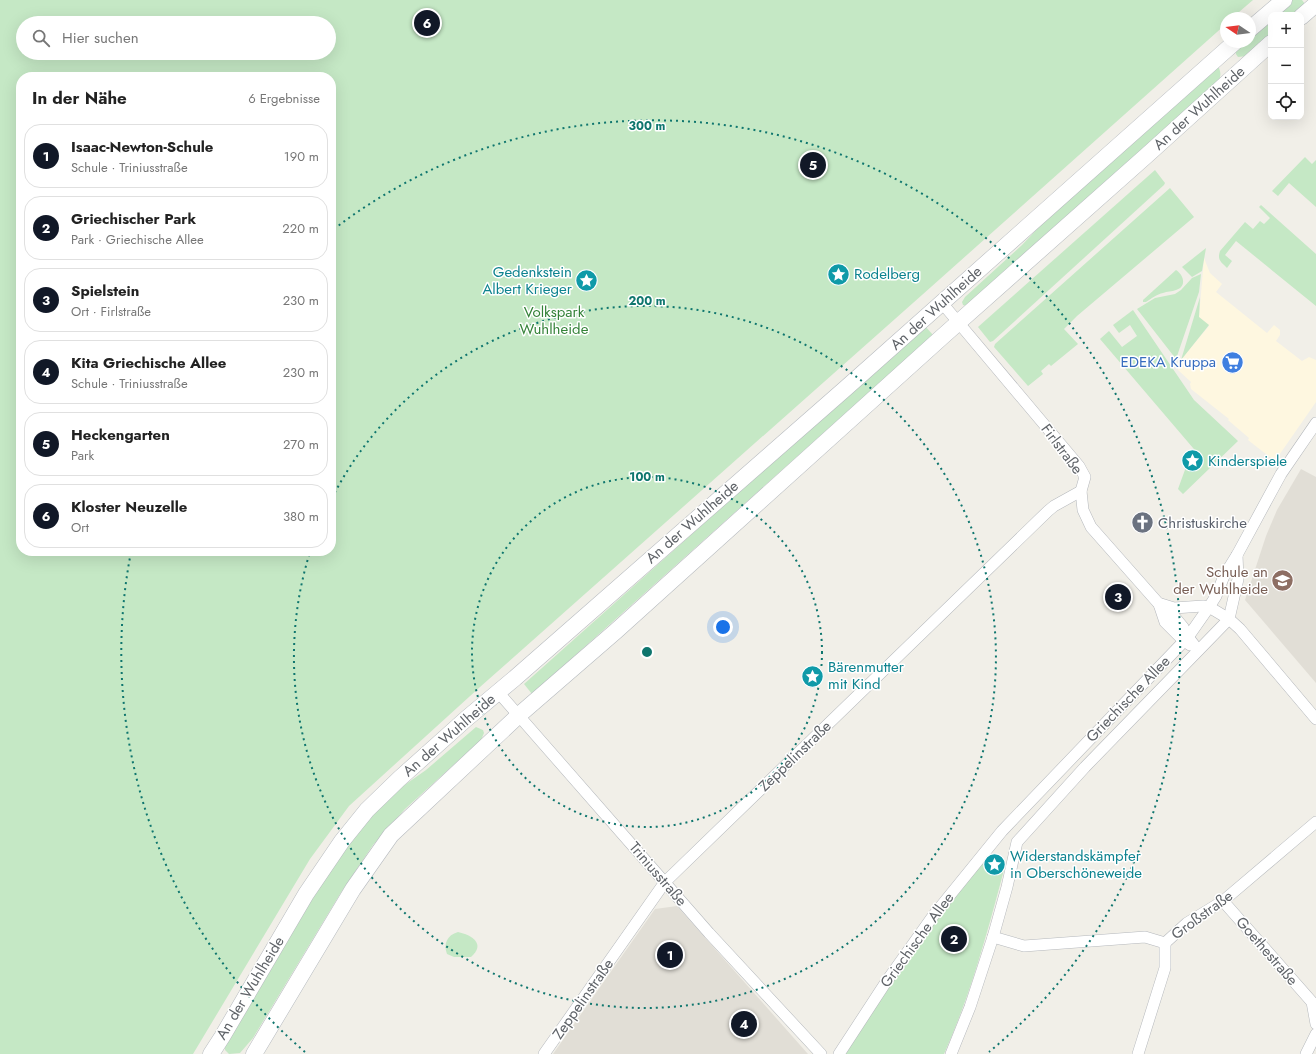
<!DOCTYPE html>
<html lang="de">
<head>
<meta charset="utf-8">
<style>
  :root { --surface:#fff; --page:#f6f6f6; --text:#222; --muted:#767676; --line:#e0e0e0; --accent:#111827 }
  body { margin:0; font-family:Jost,sans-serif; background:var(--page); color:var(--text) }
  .controls { position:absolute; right:12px; top:12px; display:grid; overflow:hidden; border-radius:8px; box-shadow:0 4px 16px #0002 }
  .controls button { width:36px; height:36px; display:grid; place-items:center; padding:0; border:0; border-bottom:1px solid var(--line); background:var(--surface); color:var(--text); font:20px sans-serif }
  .compass { position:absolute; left:1220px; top:12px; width:36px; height:36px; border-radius:50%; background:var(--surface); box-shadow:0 4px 16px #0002; rotate:283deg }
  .you { position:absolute; left:723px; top:627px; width:14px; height:14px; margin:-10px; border:3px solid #fff; border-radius:50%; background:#1a73e8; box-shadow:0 0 0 6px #1a73e833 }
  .badge { display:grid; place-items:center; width:26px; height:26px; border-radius:50%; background:var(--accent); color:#fff; font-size:13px; font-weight:700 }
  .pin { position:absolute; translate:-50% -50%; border:2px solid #fff; box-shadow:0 1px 4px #0006 }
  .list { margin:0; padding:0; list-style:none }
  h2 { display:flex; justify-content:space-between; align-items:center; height:52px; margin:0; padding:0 16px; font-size:17px }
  h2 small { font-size:13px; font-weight:400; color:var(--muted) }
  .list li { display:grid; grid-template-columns:26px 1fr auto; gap:12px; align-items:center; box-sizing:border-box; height:64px; margin:0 8px 8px; padding:0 8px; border:1px solid var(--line); border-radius:16px }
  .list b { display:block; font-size:15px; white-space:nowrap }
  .list p { margin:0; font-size:13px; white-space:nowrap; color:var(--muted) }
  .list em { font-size:13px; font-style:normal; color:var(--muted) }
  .icon { flex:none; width:22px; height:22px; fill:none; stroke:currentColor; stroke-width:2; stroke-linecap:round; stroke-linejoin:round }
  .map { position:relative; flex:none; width:1316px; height:1054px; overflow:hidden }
  .search { position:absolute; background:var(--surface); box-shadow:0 4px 16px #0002; left:16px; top:16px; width:320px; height:44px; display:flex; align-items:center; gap:10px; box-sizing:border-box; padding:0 14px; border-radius:22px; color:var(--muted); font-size:15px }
  .panel { position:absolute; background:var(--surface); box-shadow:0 4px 16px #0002; left:16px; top:72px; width:320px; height:484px; border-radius:16px }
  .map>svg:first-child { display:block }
  .commercial { fill:#fef7e0 }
  .education { fill:#e1ded6 }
  .green { fill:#c5e8c5; fill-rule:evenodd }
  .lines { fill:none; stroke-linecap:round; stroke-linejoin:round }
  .street-casing { stroke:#b5b8bc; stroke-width:12 }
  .secondary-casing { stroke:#b6babf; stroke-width:17 }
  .street { stroke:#fff; stroke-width:11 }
  .secondary { stroke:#fff; stroke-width:16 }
  .ring { fill:none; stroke:#0f766e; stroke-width:2; stroke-dasharray:2 4 }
  .labels { text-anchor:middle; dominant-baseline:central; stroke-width:3; stroke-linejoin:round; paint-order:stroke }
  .street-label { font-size:15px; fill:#5f6368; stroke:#fff }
  .culture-label { font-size:15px; fill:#0d838f; stroke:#fff; text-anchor:start }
  .park-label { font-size:15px; fill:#348238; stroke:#fff }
  .shop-label { font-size:15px; fill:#366cbe; stroke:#fff; text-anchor:end }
  .worship-label { font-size:15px; fill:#5b616d; stroke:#fff; text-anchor:start }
  .education-label { font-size:15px; fill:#785e54; stroke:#fff; text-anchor:end }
  .centre { fill:#0f766e; stroke:#fff; stroke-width:2 }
  .ring-label { font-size:12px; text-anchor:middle; font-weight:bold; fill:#0f766e; stroke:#fff; stroke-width:3; stroke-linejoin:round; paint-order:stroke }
</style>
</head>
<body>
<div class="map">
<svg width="1316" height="1054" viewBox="0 0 1316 1054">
  <rect width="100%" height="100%" fill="#f1efe8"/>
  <polygon class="commercial" points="1204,258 1210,273 1222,284 1216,292 1267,333 1274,325 1280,330 1280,335 1276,341 1302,361 1309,357 1316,360 1316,402 1275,461 1248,440 1249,438 1228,420 1229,419 1191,389 1190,384 1191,382 1178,370 1177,364 1209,326 1199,317"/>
  <g class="education">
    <polygon points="1301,469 1316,477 1316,683 1245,600 1266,536 1277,510"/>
    <polygon points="677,906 808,1054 553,1054 655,909"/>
  </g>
  <g class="green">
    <path d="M 0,0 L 1253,0 L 1232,18 L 1226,18 L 1226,24 L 931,287 L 480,687 L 349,806 L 310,859 L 193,1054 L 0,1054 ZM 23,23 L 329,23 L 329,53 L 23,53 ZM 21,77 L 331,77 L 331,551 L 21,551 Z"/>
    <polygon points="1291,0 1302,0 1305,4 1293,15 1274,15"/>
    <polygon points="1271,17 1271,35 1247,56 1238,57 1236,54 1235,49 1243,42 1250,42 1250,35"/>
    <path d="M 1217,67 L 1219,68 C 1221,73 1221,77 1218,82 L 966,306 L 963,305 L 962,302 L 965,297 L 1022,245 L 1059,206 Z"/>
    <polygon points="1305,157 1312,164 1316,160 1316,207 1289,183 1278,196 1272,191"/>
    <polygon points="1155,170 1165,183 1164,185 993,341 990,342 978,327"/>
    <polygon points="1170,188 1194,217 1077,316 1064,329 1078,344 1051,366 1049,364 1041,371 1043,374 1028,386 994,347 995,344"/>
    <path d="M 1261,205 L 1316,254 L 1316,306 L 1236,241 L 1225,255 L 1232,261 L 1227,268 C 1221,262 1217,260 1220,251 L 1245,222 L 1253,229 L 1260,221 L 1264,224 L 1270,218 L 1259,207 Z"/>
    <polygon points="1206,248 1202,271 1192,277 1182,267"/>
    <path d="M 1176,270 C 1184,275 1187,287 1176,290 C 1172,292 1167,291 1163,293 C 1157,294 1151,299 1146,302 L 1143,302 L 1143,300 Z"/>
    <polygon points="1201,274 1199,292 1176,359 1137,309 1155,298 1175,294 1181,290 1192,278"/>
    <polygon points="1200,297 1199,317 1209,325 1181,360"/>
    <polygon points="1133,310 1194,400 1238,441 1183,494 1178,489 1186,467 1199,455 1100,339 1109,331 1122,347 1137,336 1130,325 1119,333 1113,325"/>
    <polygon points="925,326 933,335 532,694 524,684"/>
    <polygon points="476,727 483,730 484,733 481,740 405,809 373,845 340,894 253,1038 240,1053 229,1054 225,1050 225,1047 281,947 348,842 396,791 426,770"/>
    <path d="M 995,854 C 1002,856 1005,860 1005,866 C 988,930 971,994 944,1054 L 845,1054 L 895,977 L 949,904 L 988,857 Z"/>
    <path d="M 458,932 C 472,935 486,944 471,957 L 454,957 L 447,954 C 443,944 447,935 458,932 Z"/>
  </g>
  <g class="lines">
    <defs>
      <g id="street">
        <polyline points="942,303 1079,466 1085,477 1081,491 1083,510 1091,527 1159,604 1173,615 1183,627 1188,637 1198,650"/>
        <polyline points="1159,604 1165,622 1184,641 1190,645"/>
        <polyline points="1161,604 1174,608 1203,606 1209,607 1229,619 1240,629 1316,719"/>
        <polyline points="498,692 709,933 821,1054"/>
        <polyline points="1223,901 1312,1002 1316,1024"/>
        <polyline points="993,937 1024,946 1145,937 1165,943"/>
        <polyline points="1165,943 1187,923 1223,901 1316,822"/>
        <polyline points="544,1054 665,882 1048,511 1054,506 1081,491"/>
        <polyline points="839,1054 886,982 933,916 1002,831 1188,637 1209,607 1216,596 1224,576 1237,555 1281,474 1316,423"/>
        <polyline points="951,1054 970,1007 993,937 1007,887 1017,842 1085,767 1229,619 1238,579 1237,555"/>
        <polyline points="1138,1054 1165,968 1165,943"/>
        <polyline points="1306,1054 1316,1034"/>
      </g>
      <g id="secondary">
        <polyline points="1301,17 1316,4"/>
        <polyline points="1250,29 1284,0"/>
        <polyline points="211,1054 222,1037 306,894 342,841 367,810 399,779 466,719 515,678 846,388 1235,42"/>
        <polyline points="254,1054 353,889 391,835 519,715 616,631 942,337 1146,156 1271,43"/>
      </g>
    </defs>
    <use href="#street" class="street-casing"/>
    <use href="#secondary" class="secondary-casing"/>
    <use href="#street" class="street"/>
    <use href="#secondary" class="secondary"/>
  </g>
  <g class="ring">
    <circle cx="647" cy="652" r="175"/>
    <path d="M332 498A351 351 0 1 1 310 552"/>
    <path d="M305 1052A526 526 0 0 1 131 552M334 229A526 526 0 0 1 989 1052"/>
  </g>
  <defs>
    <symbol id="sight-disc" viewBox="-11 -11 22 22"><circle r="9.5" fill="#0f9aa8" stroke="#fff"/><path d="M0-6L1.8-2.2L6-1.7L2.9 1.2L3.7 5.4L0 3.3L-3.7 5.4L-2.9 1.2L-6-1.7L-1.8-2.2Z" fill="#fff"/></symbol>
    <symbol id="supermarket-disc" viewBox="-11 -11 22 22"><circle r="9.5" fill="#3f7fe0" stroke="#fff"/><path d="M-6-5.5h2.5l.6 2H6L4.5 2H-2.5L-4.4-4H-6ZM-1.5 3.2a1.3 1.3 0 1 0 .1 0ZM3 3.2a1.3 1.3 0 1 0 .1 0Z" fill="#fff"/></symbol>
    <symbol id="church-disc" viewBox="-11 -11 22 22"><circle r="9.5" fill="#6b7280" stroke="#fff"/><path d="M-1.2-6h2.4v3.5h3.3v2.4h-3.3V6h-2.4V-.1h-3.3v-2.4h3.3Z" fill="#fff"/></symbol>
    <symbol id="school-disc" viewBox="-11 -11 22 22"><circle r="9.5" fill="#8d6e63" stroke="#fff"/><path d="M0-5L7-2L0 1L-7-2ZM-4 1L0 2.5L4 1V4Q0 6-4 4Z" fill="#fff"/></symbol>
  </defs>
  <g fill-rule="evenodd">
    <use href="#sight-disc" x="826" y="262" width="25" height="25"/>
    <use href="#sight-disc" x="574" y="268" width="25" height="25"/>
    <use href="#supermarket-disc" x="1220" y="350" width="25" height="25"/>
    <use href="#sight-disc" x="1180" y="448" width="25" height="25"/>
    <use href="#church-disc" x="1130" y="510" width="25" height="25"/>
    <use href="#school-disc" x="1270" y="568" width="25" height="25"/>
    <use href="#sight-disc" x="800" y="664" width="25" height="25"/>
    <use href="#sight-disc" x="982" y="852" width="25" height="25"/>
  </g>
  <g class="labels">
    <g class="street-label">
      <text transform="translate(1199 108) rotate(-42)">An der Wuhlheide</text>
      <text transform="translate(936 308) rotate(-42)">An der Wuhlheide</text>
      <text transform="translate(1062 449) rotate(53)">Firlstraße</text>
      <text transform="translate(692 522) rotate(-41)">An der Wuhlheide</text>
      <text transform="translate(1128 699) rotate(-46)">Griechische Allee</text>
      <text transform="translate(449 735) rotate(-41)">An der Wuhlheide</text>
      <text transform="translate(795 756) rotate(-44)">Zeppelinstraße</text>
      <text transform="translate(658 874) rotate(49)">Triniusstraße</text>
      <text transform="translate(1202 915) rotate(-36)">Großstraße</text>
      <text transform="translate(917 940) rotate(-54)">Griechische Allee</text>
      <text transform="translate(1267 951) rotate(49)">Goethestraße</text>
      <text transform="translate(250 988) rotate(-59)">An der Wuhlheide</text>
      <text transform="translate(583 999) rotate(-55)">Zeppelinstraße</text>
    </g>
    <g class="culture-label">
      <text x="572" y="272" text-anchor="end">Gedenkstein<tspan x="572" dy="17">Albert Krieger</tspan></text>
      <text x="854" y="274">Rodelberg</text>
      <text x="1208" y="461">Kinderspiele</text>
      <text x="828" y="667">Bärenmutter<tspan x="828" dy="17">mit Kind</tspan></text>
      <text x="1010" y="856">Widerstandskämpfer<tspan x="1010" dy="17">in Oberschöneweide</tspan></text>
    </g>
    <g class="park-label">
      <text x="554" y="312">Volkspark<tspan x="554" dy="17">Wuhlheide</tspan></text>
    </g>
    <g class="shop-label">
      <text x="1216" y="362">EDEKA Kruppa</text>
    </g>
    <g class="worship-label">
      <text x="1158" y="523">Christuskirche</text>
    </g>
    <g class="education-label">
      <text x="1268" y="572">Schule an<tspan x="1268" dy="17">der Wuhlheide</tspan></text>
    </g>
  </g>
  <circle cx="647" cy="652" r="6" class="centre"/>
  <g class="ring-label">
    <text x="647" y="130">300 m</text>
    <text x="647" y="305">200 m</text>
    <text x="647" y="481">100 m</text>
  </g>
</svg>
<div class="controls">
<button>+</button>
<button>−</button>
<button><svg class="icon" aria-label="locate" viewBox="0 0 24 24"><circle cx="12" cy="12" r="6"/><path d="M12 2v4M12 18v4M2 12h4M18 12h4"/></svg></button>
</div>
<svg class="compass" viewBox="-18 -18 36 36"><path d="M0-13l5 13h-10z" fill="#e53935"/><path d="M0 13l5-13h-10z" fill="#767676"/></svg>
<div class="you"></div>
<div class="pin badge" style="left:670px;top:955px">1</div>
<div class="pin badge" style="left:954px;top:939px">2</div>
<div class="pin badge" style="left:1118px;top:597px">3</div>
<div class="pin badge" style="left:744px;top:1024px">4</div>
<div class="pin badge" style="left:813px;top:165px">5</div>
<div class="pin badge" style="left:427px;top:23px">6</div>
<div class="search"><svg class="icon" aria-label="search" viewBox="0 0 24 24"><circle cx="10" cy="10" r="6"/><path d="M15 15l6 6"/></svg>Hier suchen</div>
<section class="panel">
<h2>In der Nähe<small>6 Ergebnisse</small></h2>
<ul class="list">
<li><span class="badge">1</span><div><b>Isaac-Newton-Schule</b><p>Schule · Triniusstraße</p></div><em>190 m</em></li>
<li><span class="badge">2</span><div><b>Griechischer Park</b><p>Park · Griechische Allee</p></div><em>220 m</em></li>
<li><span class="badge">3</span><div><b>Spielstein</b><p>Ort · Firlstraße</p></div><em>230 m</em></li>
<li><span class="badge">4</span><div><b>Kita Griechische Allee</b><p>Schule · Triniusstraße</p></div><em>230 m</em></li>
<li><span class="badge">5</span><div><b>Heckengarten</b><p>Park</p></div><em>270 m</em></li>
<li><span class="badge">6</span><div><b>Kloster Neuzelle</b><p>Ort</p></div><em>380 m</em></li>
</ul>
</section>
</div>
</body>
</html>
